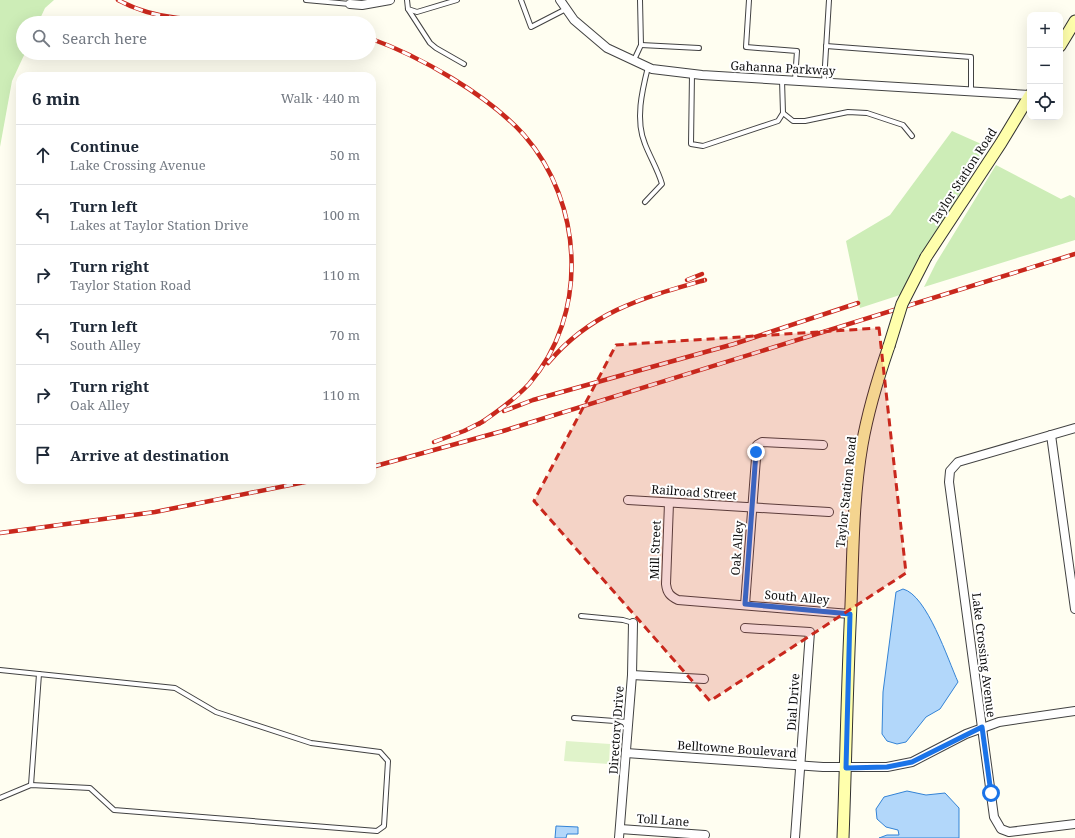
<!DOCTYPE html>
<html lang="en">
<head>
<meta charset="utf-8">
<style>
  :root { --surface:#fff; --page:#f6f6f7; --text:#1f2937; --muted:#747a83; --line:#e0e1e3 }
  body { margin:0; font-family:"Noto Serif",serif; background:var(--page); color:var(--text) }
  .controls { position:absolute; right:12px; top:12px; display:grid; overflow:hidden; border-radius:8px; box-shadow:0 4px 16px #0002 }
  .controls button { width:36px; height:36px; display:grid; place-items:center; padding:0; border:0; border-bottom:1px solid var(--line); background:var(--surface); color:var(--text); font:20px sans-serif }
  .stop { position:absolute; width:12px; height:12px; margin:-9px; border:3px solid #1a73e8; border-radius:50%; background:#fff }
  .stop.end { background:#1a73e8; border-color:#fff; box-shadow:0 1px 4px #0008 }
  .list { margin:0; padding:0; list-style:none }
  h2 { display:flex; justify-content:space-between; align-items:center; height:52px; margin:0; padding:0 16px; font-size:17px }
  h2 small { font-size:13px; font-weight:400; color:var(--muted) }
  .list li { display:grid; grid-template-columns:26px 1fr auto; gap:12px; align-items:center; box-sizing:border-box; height:60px; padding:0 16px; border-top:1px solid var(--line) }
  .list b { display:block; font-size:15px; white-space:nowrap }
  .list p { margin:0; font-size:13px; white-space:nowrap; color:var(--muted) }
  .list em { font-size:13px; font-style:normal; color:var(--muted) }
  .icon { flex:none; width:22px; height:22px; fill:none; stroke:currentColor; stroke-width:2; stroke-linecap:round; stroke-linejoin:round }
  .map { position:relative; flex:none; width:1075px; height:838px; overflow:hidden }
  .search { position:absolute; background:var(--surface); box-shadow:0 4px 16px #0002; left:16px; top:16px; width:360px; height:44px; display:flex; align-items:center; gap:10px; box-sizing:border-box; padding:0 14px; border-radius:22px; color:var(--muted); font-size:15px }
  .panel { position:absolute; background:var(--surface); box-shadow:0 4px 16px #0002; left:16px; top:72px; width:360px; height:412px; border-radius:12px }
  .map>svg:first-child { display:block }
  .green { fill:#cdedb7 }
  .pitch { fill:#e0f3ca }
  .water { fill:#b2d7fa; stroke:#3383d6 }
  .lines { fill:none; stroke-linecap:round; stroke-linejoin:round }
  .service-casing { stroke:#424242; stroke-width:6 }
  .minor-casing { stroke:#424242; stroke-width:10 }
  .secondary-casing { stroke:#313131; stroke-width:13 }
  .service { stroke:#fff; stroke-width:4 }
  .minor { stroke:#fff; stroke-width:8 }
  .secondary { stroke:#ffffac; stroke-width:11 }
  .rail-casing { stroke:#c9281d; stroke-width:4.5 }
  .rail { stroke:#fff; stroke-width:3; stroke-dasharray:9; stroke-linecap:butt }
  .secondary-bridge-casing { stroke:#313131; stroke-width:13; stroke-linecap:butt }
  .secondary-bridge { stroke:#ffffac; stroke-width:11 }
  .route { stroke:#1a73e8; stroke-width:5 }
  .marked { fill:#c9281d; fill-opacity:0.2; stroke:#c9281d; stroke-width:3; stroke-dasharray:8 5; stroke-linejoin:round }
  .labels { text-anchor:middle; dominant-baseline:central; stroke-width:4; stroke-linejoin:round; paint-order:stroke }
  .street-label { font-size:12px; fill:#0f0f0f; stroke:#fff }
</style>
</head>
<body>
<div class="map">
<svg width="1075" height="838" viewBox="0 0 1075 838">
  <rect width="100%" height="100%" fill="#fffef1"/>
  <g class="green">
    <polygon points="0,0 54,0 45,8 38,23 23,23 23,53 25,53 12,81 0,147"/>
    <polygon points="952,131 988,147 921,258 903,294 860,308 846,241 890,215"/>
    <polygon points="996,165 1061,199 1070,195 1075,198 1075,240 924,287 936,263"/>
  </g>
  <polygon class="pitch" points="566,741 610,744 609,764 564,761"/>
  <g class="water">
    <path d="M 903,589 C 927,595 948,660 958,682 L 940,709 L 926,717 L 906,742 L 897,744 L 887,741 L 882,734 L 883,692 L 896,592 Z"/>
    <polygon points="907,791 926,795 945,793 959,808 959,838 879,838 887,835 899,835 898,830 886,827 877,819 876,809 884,797"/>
    <polygon points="556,826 578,827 578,834 567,834 566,838 555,838"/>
  </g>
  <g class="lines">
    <defs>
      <g id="service">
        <polyline points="306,0 350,4"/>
        <polyline points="407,0 408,9 417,12 457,0"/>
        <polyline points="521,0 531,27 566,9"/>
        <polyline points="749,0 746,47 797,51 795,80"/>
        <polyline points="408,9 430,43 436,48 464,64"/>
        <polyline points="641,45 699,48"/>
        <polyline points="826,46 971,57 971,91"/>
        <polyline points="634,60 641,45 640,0"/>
        <polyline points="692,74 691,144 703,146 778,121 783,113 782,80"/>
        <polyline points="824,82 829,0"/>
        <polyline points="783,113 793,121 805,121 848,112 867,113 903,125 912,136"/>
        <path d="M 645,202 L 662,184 C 658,170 650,157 645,144 C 635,120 642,91 648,67"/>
        <polyline points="581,616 623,620 633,623"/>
        <polyline points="0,670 175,688 216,712 311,743 380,752 388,761 384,826 377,831 114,810 90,788 31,785 0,798"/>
        <polyline points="574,718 628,722"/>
        <polyline points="31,785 39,674"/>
      </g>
      <g id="minor">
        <polyline points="560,0 574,20 607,48 652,69 702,75 1030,95"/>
        <polyline points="350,4 362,5 390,0"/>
        <polyline points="1075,428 958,462 950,471 949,482 994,817 1001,829 1009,832 1075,824"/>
        <polyline points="1051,435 1075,609"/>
        <polyline points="628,500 829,512"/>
        <path d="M 669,503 L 666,584 C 667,593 670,596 678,600 L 850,614"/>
        <polyline points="745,605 757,445 762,442 823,445"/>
        <polyline points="745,628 810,632 795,838"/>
        <polyline points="632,675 704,679"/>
        <polyline points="626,753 823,767 887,767 912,762 966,734 999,722 1075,711"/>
        <polyline points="620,829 705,835"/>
        <polyline points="619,838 632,675 633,623"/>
      </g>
      <g id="secondary">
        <polyline points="1060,46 1075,21"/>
        <polyline points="926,257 1001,143 1030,95"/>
        <path d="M 843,838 C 846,760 847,683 851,605 C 853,552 853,497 862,445 C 868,411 878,378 889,346"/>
      </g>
    </defs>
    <use href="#service" class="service-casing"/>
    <use href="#minor" class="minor-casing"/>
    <use href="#secondary" class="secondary-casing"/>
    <use href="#service" class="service"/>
    <use href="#minor" class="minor"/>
    <use href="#secondary" class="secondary"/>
    <defs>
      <g id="rail">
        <path d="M 118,0 C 178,33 246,13 311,23"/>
        <path d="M 369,38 C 420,56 488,95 524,135 C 584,203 589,315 529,384 C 514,400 497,412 479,424"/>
        <polyline points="687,280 702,274"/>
        <path d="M 548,363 C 592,311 642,298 705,280"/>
        <polyline points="504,411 533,400 734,344 858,303"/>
        <polyline points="434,442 464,431 484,421"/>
        <polyline points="372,467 503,431 1075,254"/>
        <polyline points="0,533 155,512 315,480"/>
      </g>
    </defs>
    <use href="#rail" class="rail-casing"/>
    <use href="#rail" class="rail"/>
    <defs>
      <polyline id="secondary-bridge" points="889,346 902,304 926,257"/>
    </defs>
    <use href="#secondary-bridge" class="secondary-bridge-casing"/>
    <use href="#secondary-bridge" class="secondary-bridge"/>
  </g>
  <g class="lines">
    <polyline class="route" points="756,452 745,604 850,614 846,768 887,767 912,762 982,727 991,793"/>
  </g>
  <path class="marked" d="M 879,328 L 906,573 L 710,701 L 534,501 L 616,345 Z"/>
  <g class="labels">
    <g class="street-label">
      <text transform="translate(783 68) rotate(3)">Gahanna Parkway</text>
      <text transform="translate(963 176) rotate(-57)">Taylor Station Road</text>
      <text transform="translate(694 492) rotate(4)">Railroad Street</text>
      <text transform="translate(846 492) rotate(-84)">Taylor Station Road</text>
      <text transform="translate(737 548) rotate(-86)">Oak Alley</text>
      <text transform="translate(655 550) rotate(-88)">Mill Street</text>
      <text transform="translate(797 597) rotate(5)">South Alley</text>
      <text transform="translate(984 655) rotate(83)">Lake Crossing Avenue</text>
      <text transform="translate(793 702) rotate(-86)">Dial Drive</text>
      <text transform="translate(616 730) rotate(-86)">Directory Drive</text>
      <text transform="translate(737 749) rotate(4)">Belltowne Boulevard</text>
      <text transform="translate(663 820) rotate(4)">Toll Lane</text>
    </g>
  </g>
</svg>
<div class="controls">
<button>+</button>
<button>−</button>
<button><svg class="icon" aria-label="locate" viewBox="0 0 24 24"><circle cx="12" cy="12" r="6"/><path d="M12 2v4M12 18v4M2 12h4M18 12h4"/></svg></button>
</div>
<div class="stop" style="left:991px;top:793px"></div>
<div class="stop end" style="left:756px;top:452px"></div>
<div class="search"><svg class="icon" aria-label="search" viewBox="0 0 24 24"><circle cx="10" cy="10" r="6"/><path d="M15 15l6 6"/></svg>Search here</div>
<section class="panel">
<h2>6 min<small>Walk · 440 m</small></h2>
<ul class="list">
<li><svg class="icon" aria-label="ahead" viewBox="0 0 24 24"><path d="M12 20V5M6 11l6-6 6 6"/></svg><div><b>Continue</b><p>Lake Crossing Avenue</p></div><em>50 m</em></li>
<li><svg class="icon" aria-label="left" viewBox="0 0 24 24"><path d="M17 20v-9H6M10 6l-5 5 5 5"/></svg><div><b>Turn left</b><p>Lakes at Taylor Station Drive</p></div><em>100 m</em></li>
<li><svg class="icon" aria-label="right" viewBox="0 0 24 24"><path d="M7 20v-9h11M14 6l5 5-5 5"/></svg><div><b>Turn right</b><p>Taylor Station Road</p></div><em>110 m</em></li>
<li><svg class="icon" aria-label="left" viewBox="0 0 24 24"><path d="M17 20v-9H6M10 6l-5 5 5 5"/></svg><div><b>Turn left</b><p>South Alley</p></div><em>70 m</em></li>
<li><svg class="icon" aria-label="right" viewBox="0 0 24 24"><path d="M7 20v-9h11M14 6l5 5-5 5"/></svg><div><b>Turn right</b><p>Oak Alley</p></div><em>110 m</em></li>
<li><svg class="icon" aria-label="arrive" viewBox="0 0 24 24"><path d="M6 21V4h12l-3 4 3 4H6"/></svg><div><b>Arrive at destination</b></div></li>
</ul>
</section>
</div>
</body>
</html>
